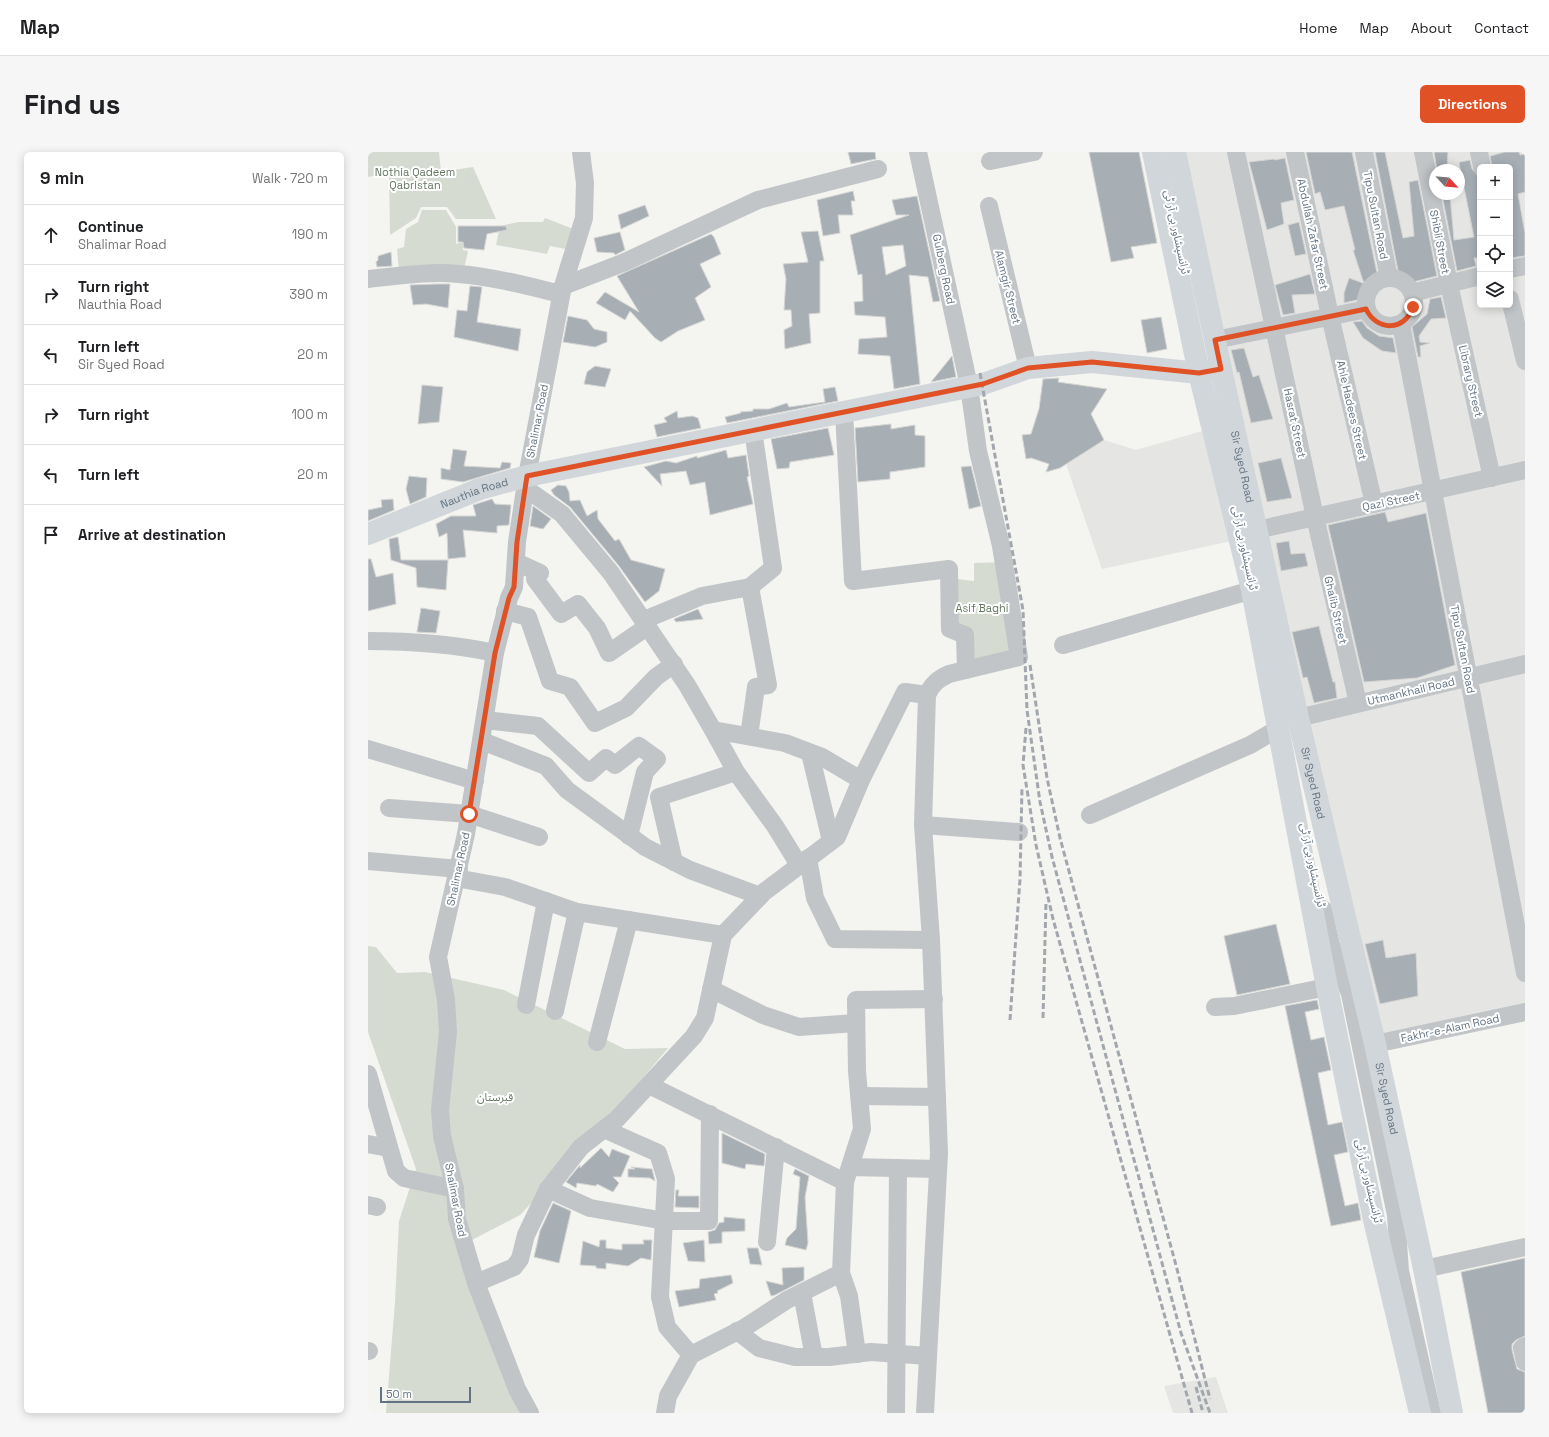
<!DOCTYPE html>
<html lang="en">
<head>
<meta charset="utf-8">
<style>
  :root { --surface:#fff; --page:#f6f6f6; --text:#202124; --muted:#757577; --line:#e0e0e0; --accent:#e05125 }
  body { margin:0; font-family:"Space Grotesk","Noto Sans Arabic",sans-serif; background:var(--page); color:var(--text) }
  .controls { position:absolute; right:12px; top:12px; display:grid; overflow:hidden; border-radius:6px; box-shadow:0 2px 10px #0003 }
  .controls button { width:36px; height:36px; display:grid; place-items:center; padding:0; border:0; border-bottom:1px solid var(--line); background:var(--surface); color:var(--text); font:20px sans-serif }
  .compass { position:absolute; left:1061px; top:12px; width:36px; height:36px; border-radius:50%; background:var(--surface); box-shadow:0 2px 10px #0003; rotate:116deg }
  .scale { position:absolute; left:12px; bottom:10px; width:91px; box-sizing:border-box; padding-left:4px; border:2px solid #637381; border-top:0; font-size:11px; line-height:14px; white-space:nowrap; color:#637381; -webkit-text-stroke:3px #fff; paint-order:stroke }
  .stop { position:absolute; width:12px; height:12px; margin:-9px; border:3px solid #e05125; border-radius:50%; background:#fff }
  .stop.end { background:#e05125; border-color:#fff; box-shadow:0 1px 4px #0008 }
  .list { margin:0; padding:0; list-style:none }
  h2 { display:flex; justify-content:space-between; align-items:center; height:52px; margin:0; padding:0 16px; font-size:17px }
  h2 small { font-size:13px; font-weight:400; color:var(--muted) }
  .list li { display:grid; grid-template-columns:26px 1fr auto; gap:12px; align-items:center; box-sizing:border-box; height:60px; padding:0 16px; border-top:1px solid var(--line) }
  .list b { display:block; font-size:15px; white-space:nowrap }
  .list p { margin:0; font-size:13px; white-space:nowrap; color:var(--muted) }
  .list em { font-size:13px; font-style:normal; color:var(--muted) }
  .icon { flex:none; width:22px; height:22px; fill:none; stroke:currentColor; stroke-width:2; stroke-linecap:round; stroke-linejoin:round }
  .map { position:relative; flex:none; width:1157px; height:1261px; overflow:hidden; border-radius:6px }
  header { display:flex; align-items:center; gap:24px; box-sizing:border-box; height:56px; padding:0 20px; background:var(--surface); border-bottom:1px solid var(--line) }
  header strong { font-size:19px }
  nav { display:flex; gap:22px; margin-inline-start:auto; font-size:14px }
  .intro { display:flex; align-items:center; justify-content:space-between; box-sizing:border-box; height:96px; padding:0 24px }
  h1 { margin:0; font-size:28px }
  .button { padding:10px 18px; border-radius:6px; background:var(--accent); color:#fff; font-size:14px; font-weight:700 }
  main { display:flex; gap:24px; padding:0 24px }
  aside { flex:1; background:var(--surface); border-radius:6px; box-shadow:0 2px 10px #0003 }
  .map>svg:first-child { display:block }
  .built { fill:#e5e6e4; fill-rule:evenodd }
  .green { fill:#d5dbd1 }
  .building { fill:#a7afb5; stroke:#d5d5d3; fill-rule:evenodd }
  .lines { fill:none; stroke-linecap:round; stroke-linejoin:round }
  .minor { stroke:#c1c5c8; stroke-width:18 }
  .major { stroke:#d1d6da; stroke-width:22 }
  .rail { stroke:#a2a7ad; stroke-width:3; stroke-dasharray:6 3; stroke-linecap:butt }
  .route { stroke:#e05125; stroke-width:5 }
  .labels { text-anchor:middle; dominant-baseline:central; stroke-width:4; stroke-linejoin:round; paint-order:stroke }
  .park-label { font-size:11px; fill:#667862; stroke:#fff }
  .street-label { font-size:11px; fill:#637381; stroke:#fff }
</style>
</head>
<body>
<header>
<strong>Map</strong>
<nav><a>Home</a><a>Map</a><a>About</a><a>Contact</a></nav>
</header>
<div class="intro"><h1>Find us</h1><a class="button">Directions</a></div>
<main>
<aside>
<h2>9 min<small>Walk · 720 m</small></h2>
<ul class="list">
<li><svg class="icon" aria-label="ahead" viewBox="0 0 24 24"><path d="M12 20V5M6 11l6-6 6 6"/></svg><div><b>Continue</b><p>Shalimar Road</p></div><em>190 m</em></li>
<li><svg class="icon" aria-label="right" viewBox="0 0 24 24"><path d="M7 20v-9h11M14 6l5 5-5 5"/></svg><div><b>Turn right</b><p>Nauthia Road</p></div><em>390 m</em></li>
<li><svg class="icon" aria-label="left" viewBox="0 0 24 24"><path d="M17 20v-9H6M10 6l-5 5 5 5"/></svg><div><b>Turn left</b><p>Sir Syed Road</p></div><em>20 m</em></li>
<li><svg class="icon" aria-label="right" viewBox="0 0 24 24"><path d="M7 20v-9h11M14 6l5 5-5 5"/></svg><div><b>Turn right</b></div><em>100 m</em></li>
<li><svg class="icon" aria-label="left" viewBox="0 0 24 24"><path d="M17 20v-9H6M10 6l-5 5 5 5"/></svg><div><b>Turn left</b></div><em>20 m</em></li>
<li><svg class="icon" aria-label="arrive" viewBox="0 0 24 24"><path d="M6 21V4h12l-3 4 3 4H6"/></svg><div><b>Arrive at destination</b></div></li>
</ul>
</aside>
<div class="map">
<svg width="1157" height="1261" viewBox="0 0 1157 1261">
  <rect width="100%" height="100%" fill="#f4f4f0"/>
  <g class="built">
    <path d="M 807,0 L 1157,0 L 1157,860 L 1007,892 ZM 1112,15 L 1142,15 L 1142,153 L 1112,153 ZM 1067,18 L 1091,18 L 1091,42 L 1067,42 Z"/>
    <polygon points="845,276 873,387 734,417 698,312 736,288 768,298"/>
    <polygon points="848,1225 860,1261 805,1261 796,1234"/>
  </g>
  <g class="green">
    <polygon points="0,0 71,0 73,20 105,15 128,67 88,67 79,55 53,55 48,66 22,83 21,21 0,25"/>
    <polygon points="54,58 78,58 88,75 88,92 95,90 95,98 100,99 96,117 31,119 29,97 36,95 38,77 50,70"/>
    <polygon points="177,66 205,77 203,98 182,94 179,102 128,93 132,74 150,70 175,70"/>
    <polygon points="636,410 650,501 598,518 600,481 582,473 581,426 606,429 606,411"/>
    <polygon points="0,794 8,795 29,821 57,820 136,838 257,897 300,896 230,980 152,1063 100,1090 161,1261 18,1261 27,1150 31,1069 48,1017 0,880"/>
  </g>
  <g class="building">
    <polygon points="480,0 507,0 508,7 483,12"/>
    <polygon points="721,0 771,0 789,91 763,95 766,106 743,110"/>
    <polygon points="938,0 984,0 1010,126 1002,133 995,129 985,98 987,98 976,54 957,58 952,40 947,42"/>
    <polygon points="1007,0 1017,0 1035,86 1046,84 1041,30 1050,28 1069,124 1041,131 1031,124"/>
    <polygon points="1066,0 1080,0 1079,18 1069,18"/>
    <polygon points="1137,0 1151,0 1152,3 1157,2 1157,40 1150,42 1157,81 1157,104 1142,106 1142,15 1124,15 1122,4"/>
    <polygon points="917,6 926,48 913,51 916,72 899,78 881,10 906,7 907,8"/>
    <polygon points="1102,8 1104,17 1111,25 1112,31 1112,106 1106,106 1108,114 1089,119 1074,43 1082,42 1086,88 1106,85 1091,11 1092,10"/>
    <polygon points="485,39 487,49 483,49 485,63 470,63 472,81 455,84 449,48"/>
    <path d="M 549,44 L 572,149 L 565,150 L 560,125 L 541,123 L 552,232 L 526,237 L 522,204 L 490,202 L 491,187 L 519,185 L 517,165 L 487,163 L 486,150 L 495,149 L 494,122 L 490,123 L 482,83 L 541,63 L 528,63 L 524,48 ZM 535,93 L 538,114 L 518,123 L 514,95 Z"/>
    <polygon points="277,53 281,64 253,77 250,63"/>
    <polygon points="931,70 938,102 927,104 920,73"/>
    <polygon points="90,74 138,74 139,78 119,82 116,98 96,96 95,90 90,90"/>
    <polygon points="450,79 456,109 452,109 452,161 441,162 443,191 417,197 416,178 424,174 423,158 416,158 418,127 415,112 440,110 433,80"/>
    <polygon points="252,80 257,98 247,103 246,101 229,100 226,86"/>
    <polygon points="343,82 346,85 353,102 332,112 343,135 327,146 337,168 310,179 293,190 287,186 262,159 257,168 228,151 237,140 271,160 249,124"/>
    <polygon points="23,100 24,114 9,115 8,110 10,108 10,104"/>
    <polygon points="942,122 947,142 924,143 927,161 915,163 907,133"/>
    <polygon points="981,126 995,131 989,148 976,151 976,141"/>
    <polygon points="69,132 82,132 80,156 58,152 45,153 42,133"/>
    <polygon points="102,134 114,135 109,170 153,177 150,199 86,185 89,158 99,159"/>
    <polygon points="1073,145 1078,166 1063,167 1051,184 1052,190 1062,191 1052,194 1053,205 1050,205 1044,175 1059,162 1062,147"/>
    <polygon points="200,164 219,168 226,177 239,180 239,190 227,195 195,190"/>
    <polygon points="793,165 799,197 779,201 773,168"/>
    <polygon points="994,169 999,176 1011,184 1025,186 1028,201 1014,199 995,186 985,170"/>
    <polygon points="876,196 885,225 891,223 905,267 883,271 871,220 869,221 863,198"/>
    <polygon points="584,204 588,225 563,230"/>
    <polygon points="227,214 243,217 237,235 216,232 219,220"/>
    <polygon points="691,226 690,230 739,237 723,262 736,288 692,316 678,320 681,312 663,306 658,307 654,283 663,282 671,257 675,227"/>
    <polygon points="54,233 75,235 71,270 50,272"/>
    <polygon points="467,235 470,249 359,271 357,265 373,261 372,260 385,259 385,257 401,257 419,251 421,255 457,250 455,237"/>
    <polygon points="309,259 310,266 324,264 330,266 333,276 289,285 286,273 299,270 296,266"/>
    <polygon points="523,272 523,277 547,273 547,283 557,284 557,315 522,320 522,327 490,330 487,276"/>
    <polygon points="460,276 466,303 422,310 421,316 409,317 403,287"/>
    <polygon points="85,297 99,299 96,314 132,316 134,310 143,311 142,316 95,330 73,327 73,316 82,318"/>
    <polygon points="358,298 360,306 378,303 381,324 379,325 385,352 342,363 337,330 322,333 318,319 292,322 294,334 276,315 298,309 308,311 329,304 329,306"/>
    <polygon points="913,306 924,346 899,350 890,311"/>
    <polygon points="603,314 613,354 601,357 593,315"/>
    <polygon points="41,324 59,326 58,345 42,352 38,337"/>
    <polygon points="190,333 198,334 201,340 202,349 212,348 219,364 229,358 230,367 247,389 251,387 263,408 297,417 291,439 277,450 251,414 202,355 186,343 183,338"/>
    <polygon points="25,347 26,358 0,369 0,358 14,355 13,348"/>
    <polygon points="124,347 127,352 143,353 141,373 129,374 129,381 95,378 98,405 80,407 79,381 71,385 68,372 83,364 108,364 105,353"/>
    <polygon points="165,354 183,367 175,377 162,374"/>
    <polygon points="1017,360 1020,370 1058,361 1087,513 1049,526 996,530 960,373"/>
    <polygon points="30,385 33,408 80,408 78,438 49,435 48,416 23,408 21,387"/>
    <polygon points="921,389 923,402 937,401 940,414 913,419 908,391"/>
    <polygon points="0,407 3,407 8,425 25,421 28,452 0,459"/>
    <polygon points="53,456 72,459 68,481 49,480"/>
    <polygon points="330,457 335,467 308,470 306,467"/>
    <polygon points="951,474 965,530 967,530 969,546 946,551 939,525 935,526 924,480"/>
    <polygon points="908,772 922,832 869,843 856,784"/>
    <polygon points="1015,788 1018,806 1048,801 1050,844 1012,852 997,792"/>
    <polygon points="949,848 951,857 937,860 943,888 956,885 963,918 950,921 960,973 974,970 980,1000 966,1003 977,1054 990,1051 993,1068 963,1074 917,854"/>
    <polygon points="354,981 397,1002 396,1014 378,1012 377,1017 354,1011"/>
    <polygon points="233,996 241,1005 244,997 262,1004 253,1025 245,1025 251,1031 245,1040 229,1032 228,1034 209,1031 208,1036 198,1030 212,1013 212,1016"/>
    <polygon points="263,1015 284,1017 287,1029 282,1026 260,1025 260,1017 267,1017"/>
    <polygon points="427,1017 441,1024 437,1045 440,1091 438,1098 417,1093 419,1086 428,1077 432,1025 425,1022"/>
    <polygon points="308,1038 311,1038 310,1044 331,1044 331,1056 307,1055"/>
    <polygon points="185,1051 203,1059 191,1111 166,1105 172,1079"/>
    <polygon points="356,1065 377,1067 377,1079 354,1080 354,1091 341,1092 340,1080 347,1078 351,1071 356,1070"/>
    <polygon points="232,1088 238,1088 238,1096 254,1098 254,1092 276,1092 275,1088 284,1088 283,1108 273,1106 260,1114 238,1111 238,1117 228,1116 228,1114 212,1113 215,1089 231,1095"/>
    <polygon points="336,1088 337,1110 320,1109 315,1091"/>
    <polygon points="379,1096 390,1096 394,1113 382,1112"/>
    <polygon points="1157,1106 1157,1184 1148,1188 1144,1192 1144,1198 1149,1217 1157,1220 1157,1261 1120,1261 1093,1120"/>
    <polygon points="436,1115 436,1128 407,1143 403,1144 398,1129 415,1133 414,1116"/>
    <polygon points="363,1123 365,1131 349,1139 350,1141 346,1142 348,1148 311,1155 307,1139 331,1136 332,1127"/>
  </g>
  <g class="lines">
    <g class="minor">
      <polyline points="868,0 947,365 990,551"/>
      <polyline points="927,0 962,164 1006,352"/>
      <polyline points="996,0 1021,126"/>
      <polyline points="1055,0 1081,132 1124,326"/>
      <polyline points="1111,0 1114,15"/>
      <polyline points="622,9 666,0"/>
      <polyline points="621,54 660,216"/>
      <polyline points="1142,117 1157,114"/>
      <circle cx="1022" cy="150" r="24"/>
      <path d="M 0,127 C 30,124 62,119 91,122 C 126,125 160,134 193,142"/>
      <polyline points="195,134 257,110 390,48 510,17"/>
      <polyline points="1044,141 1112,124"/>
      <polyline points="1142,147 1157,209"/>
      <polyline points="1033,172 1157,821"/>
      <polyline points="847,188 999,157"/>
      <polyline points="476,260 485,429 581,417 582,477 597,483 598,518"/>
      <path d="M 157,336 L 194,362 L 243,421 L 319,533 L 345,578 L 417,591 L 454,605 L 493,628 L 537,540 L 559,543 C 564,532 570,527 581,522 L 651,505 L 633,394 L 610,299 L 601,234 L 550,0"/>
      <polyline points="889,378 1157,318"/>
      <polyline points="148,410 172,421 167,427 193,462 210,452 229,476 241,501 280,474"/>
      <polyline points="137,459 160,465 182,529 202,535 227,571 258,556 288,525 306,512"/>
      <polyline points="276,468 334,444 382,435 405,416 385,278"/>
      <path d="M 0,489 C 43,489 85,492 127,501"/>
      <polyline points="695,493 884,438"/>
      <polyline points="930,566 1157,512"/>
      <polyline points="117,568 170,574 221,621 238,606 247,613 271,594 289,607 277,620 261,684"/>
      <polyline points="345,578 368,620 407,674 431,713"/>
      <polyline points="381,584 388,535 400,533 382,435"/>
      <polyline points="114,589 178,614 199,638 277,695 322,718 392,744"/>
      <polyline points="0,597 107,629"/>
      <polyline points="442,601 463,689"/>
      <polyline points="21,656 101,662 171,685"/>
      <polyline points="722,663 882,593 911,576"/>
      <polyline points="555,673 651,680"/>
      <polyline points="440,706 447,746 467,787 563,788"/>
      <polyline points="0,709 91,717"/>
      <polyline points="306,710 291,645 368,620"/>
      <polyline points="88,726 137,735 209,760 355,783"/>
      <polyline points="955,757 963,793 982,842 1028,1063 1032,1119 1064,1261"/>
      <polyline points="343,837 395,863 431,875 488,871"/>
      <polyline points="158,853 178,749"/>
      <polyline points="847,855 866,854 959,835"/>
      <polyline points="187,859 209,760"/>
      <polyline points="229,890 261,768"/>
      <polyline points="1007,892 1157,860"/>
      <polyline points="0,922 28,1019 36,1026 87,1037"/>
      <polyline points="281,933 477,1030 473,1121 419,1148 376,1176 323,1203 300,1244 297,1261"/>
      <polyline points="492,944 569,945"/>
      <polyline points="236,977 290,1001 298,1027 292,1145 299,1175 323,1203"/>
      <polyline points="0,992 21,996"/>
      <polyline points="482,1015 570,1017"/>
      <polyline points="477,1030 494,977 489,919 488,848 566,847"/>
      <polyline points="180,1037 222,1056 297,1069 341,1069 342,962"/>
      <polyline points="0,1053 9,1055"/>
      <polyline points="399,1090 408,995"/>
      <polyline points="1056,1117 1157,1095"/>
      <polyline points="473,1121 481,1144 489,1202"/>
      <polyline points="108,1131 146,1115 152,1107 158,1083 180,1037 213,995 249,967 326,884 337,866 355,783 396,740 469,685 493,628"/>
      <polyline points="434,1141 446,1205"/>
      <polyline points="369,1179 391,1196 427,1205 461,1205 503,1200 560,1204"/>
      <polyline points="1157,1194 1154,1196 1157,1210"/>
      <polyline points="0,1199 1,1199"/>
      <polyline points="162,1261 149,1237 108,1131 89,1067 87,1037 74,984 72,958 80,880 78,848 70,805 98,682 127,501 141,446 146,435 149,390 159,324 195,134 216,66 217,31 213,0"/>
      <polyline points="528,1261 530,1016"/>
      <polyline points="557,1261 571,1001 563,788 555,673 559,543"/>
    </g>
    <g class="major">
      <polyline points="785,0 831,221 884,438 959,835 1006,1068 1052,1261"/>
      <path id="s1" d="M 807,0 L 853,217 L 930,566 L 1007,892 L 1056,1117 L 1084,1261"/>
      <path id="s2" d="M 0,382 L 112,337 L 159,324 L 615,232 L 660,216 L 724,210 L 831,221 L 845,218"/>
    </g>
    <g class="rail">
      <polyline points="612,221 655,458 659,558 672,650 684,705 813,1181 842,1261"/>
      <polyline points="662,513 679,626 692,686 809,1117 842,1247"/>
      <polyline points="658,576 655,613 668,693 685,767 824,1261"/>
      <polyline points="675,866 678,750"/>
      <polyline points="642,868 652,727 654,635"/>
      <polyline points="828,1235 835,1261"/>
    </g>
  </g>
  <g class="lines">
    <path class="route" d="M 101,662 L 127,501 L 141,446 L 146,435 L 149,390 L 159,324 L 615,232 L 660,216 L 724,210 L 831,221 L 853,217 L 847,188 L 998,157 C 1009,180 1037,179 1045,155"/>
  </g>
  <g class="labels">
    <g class="park-label">
      <text x="47" y="20">Nothia Qadeem<tspan x="47" dy="13">Qabristan</tspan></text>
      <text x="614" y="456">Asif Baghi</text>
      <text x="127" y="945">قبرستان</text>
    </g>
    <g class="street-label">
      <text transform="translate(1008 63) rotate(79)">Tipu Sultan Road</text>
      <text transform="translate(809 80) rotate(78)">ٹرانسپشاور بی آر ٹی</text>
      <text transform="translate(945 82) rotate(78)">Abdullah Zafar Street</text>
      <text transform="translate(1072 90) rotate(79)">Shibli Street</text>
      <text transform="translate(576 117) rotate(78)">Gulberg Road</text>
      <text transform="translate(640 135) rotate(76)">Alamgir Street</text>
      <text transform="translate(1103 229) rotate(77)">Library Street</text>
      <text transform="translate(984 258) rotate(77)">Ahle Hadees Street</text>
      <text transform="translate(169 269) rotate(-79)">Shalimar Road</text>
      <text transform="translate(927 271) rotate(78)">Hasrat Street</text>
      <text stroke="none"><textPath href="#s1" startOffset="322">Sir Syed Road</textPath></text>
      <text stroke="none"><textPath href="#s2" startOffset="114">Nauthia Road</textPath></text>
      <text transform="translate(1023 349) rotate(-12)">Qazi Street</text>
      <text transform="translate(877 396) rotate(78)">ٹرانسپشاور بی آر ٹی</text>
      <text transform="translate(968 458) rotate(77)">Ghalib Street</text>
      <text transform="translate(1095 497) rotate(79)">Tipu Sultan Road</text>
      <text transform="translate(1043 539) rotate(-13)">Utmankhail Road</text>
      <text stroke="none"><textPath href="#s1" startOffset="646">Sir Syed Road</textPath></text>
      <text transform="translate(945 713) rotate(78)">ٹرانسپشاور بی آر ٹی</text>
      <text transform="translate(90 717) rotate(-78)">Shalimar Road</text>
      <text transform="translate(1082 876) rotate(-12)">Fakhr-e-Alam Road</text>
      <text stroke="none"><textPath href="#s1" startOffset="970">Sir Syed Road</textPath></text>
      <text transform="translate(1001 1029) rotate(77)">ٹرانسپشاور بی آر ٹی</text>
      <text transform="translate(88 1048) rotate(79)">Shalimar Road</text>
    </g>
  </g>
</svg>
<div class="controls">
<button>+</button>
<button>−</button>
<button><svg class="icon" aria-label="locate" viewBox="0 0 24 24"><circle cx="12" cy="12" r="6"/><path d="M12 2v4M12 18v4M2 12h4M18 12h4"/></svg></button>
<button><svg class="icon" aria-label="layers" viewBox="0 0 24 24"><path d="M12 4l9 5-9 5-9-5zM3 14l9 5 9-5"/></svg></button>
</div>
<svg class="compass" viewBox="-18 -18 36 36"><path d="M0-13l5 13h-10z" fill="#e53935"/><path d="M0 13l5-13h-10z" fill="#757577"/></svg>
<div class="scale">50 m</div>
<div class="stop" style="left:101px;top:662px"></div>
<div class="stop end" style="left:1045px;top:155px"></div>
</div>
</main>
</body>
</html>
